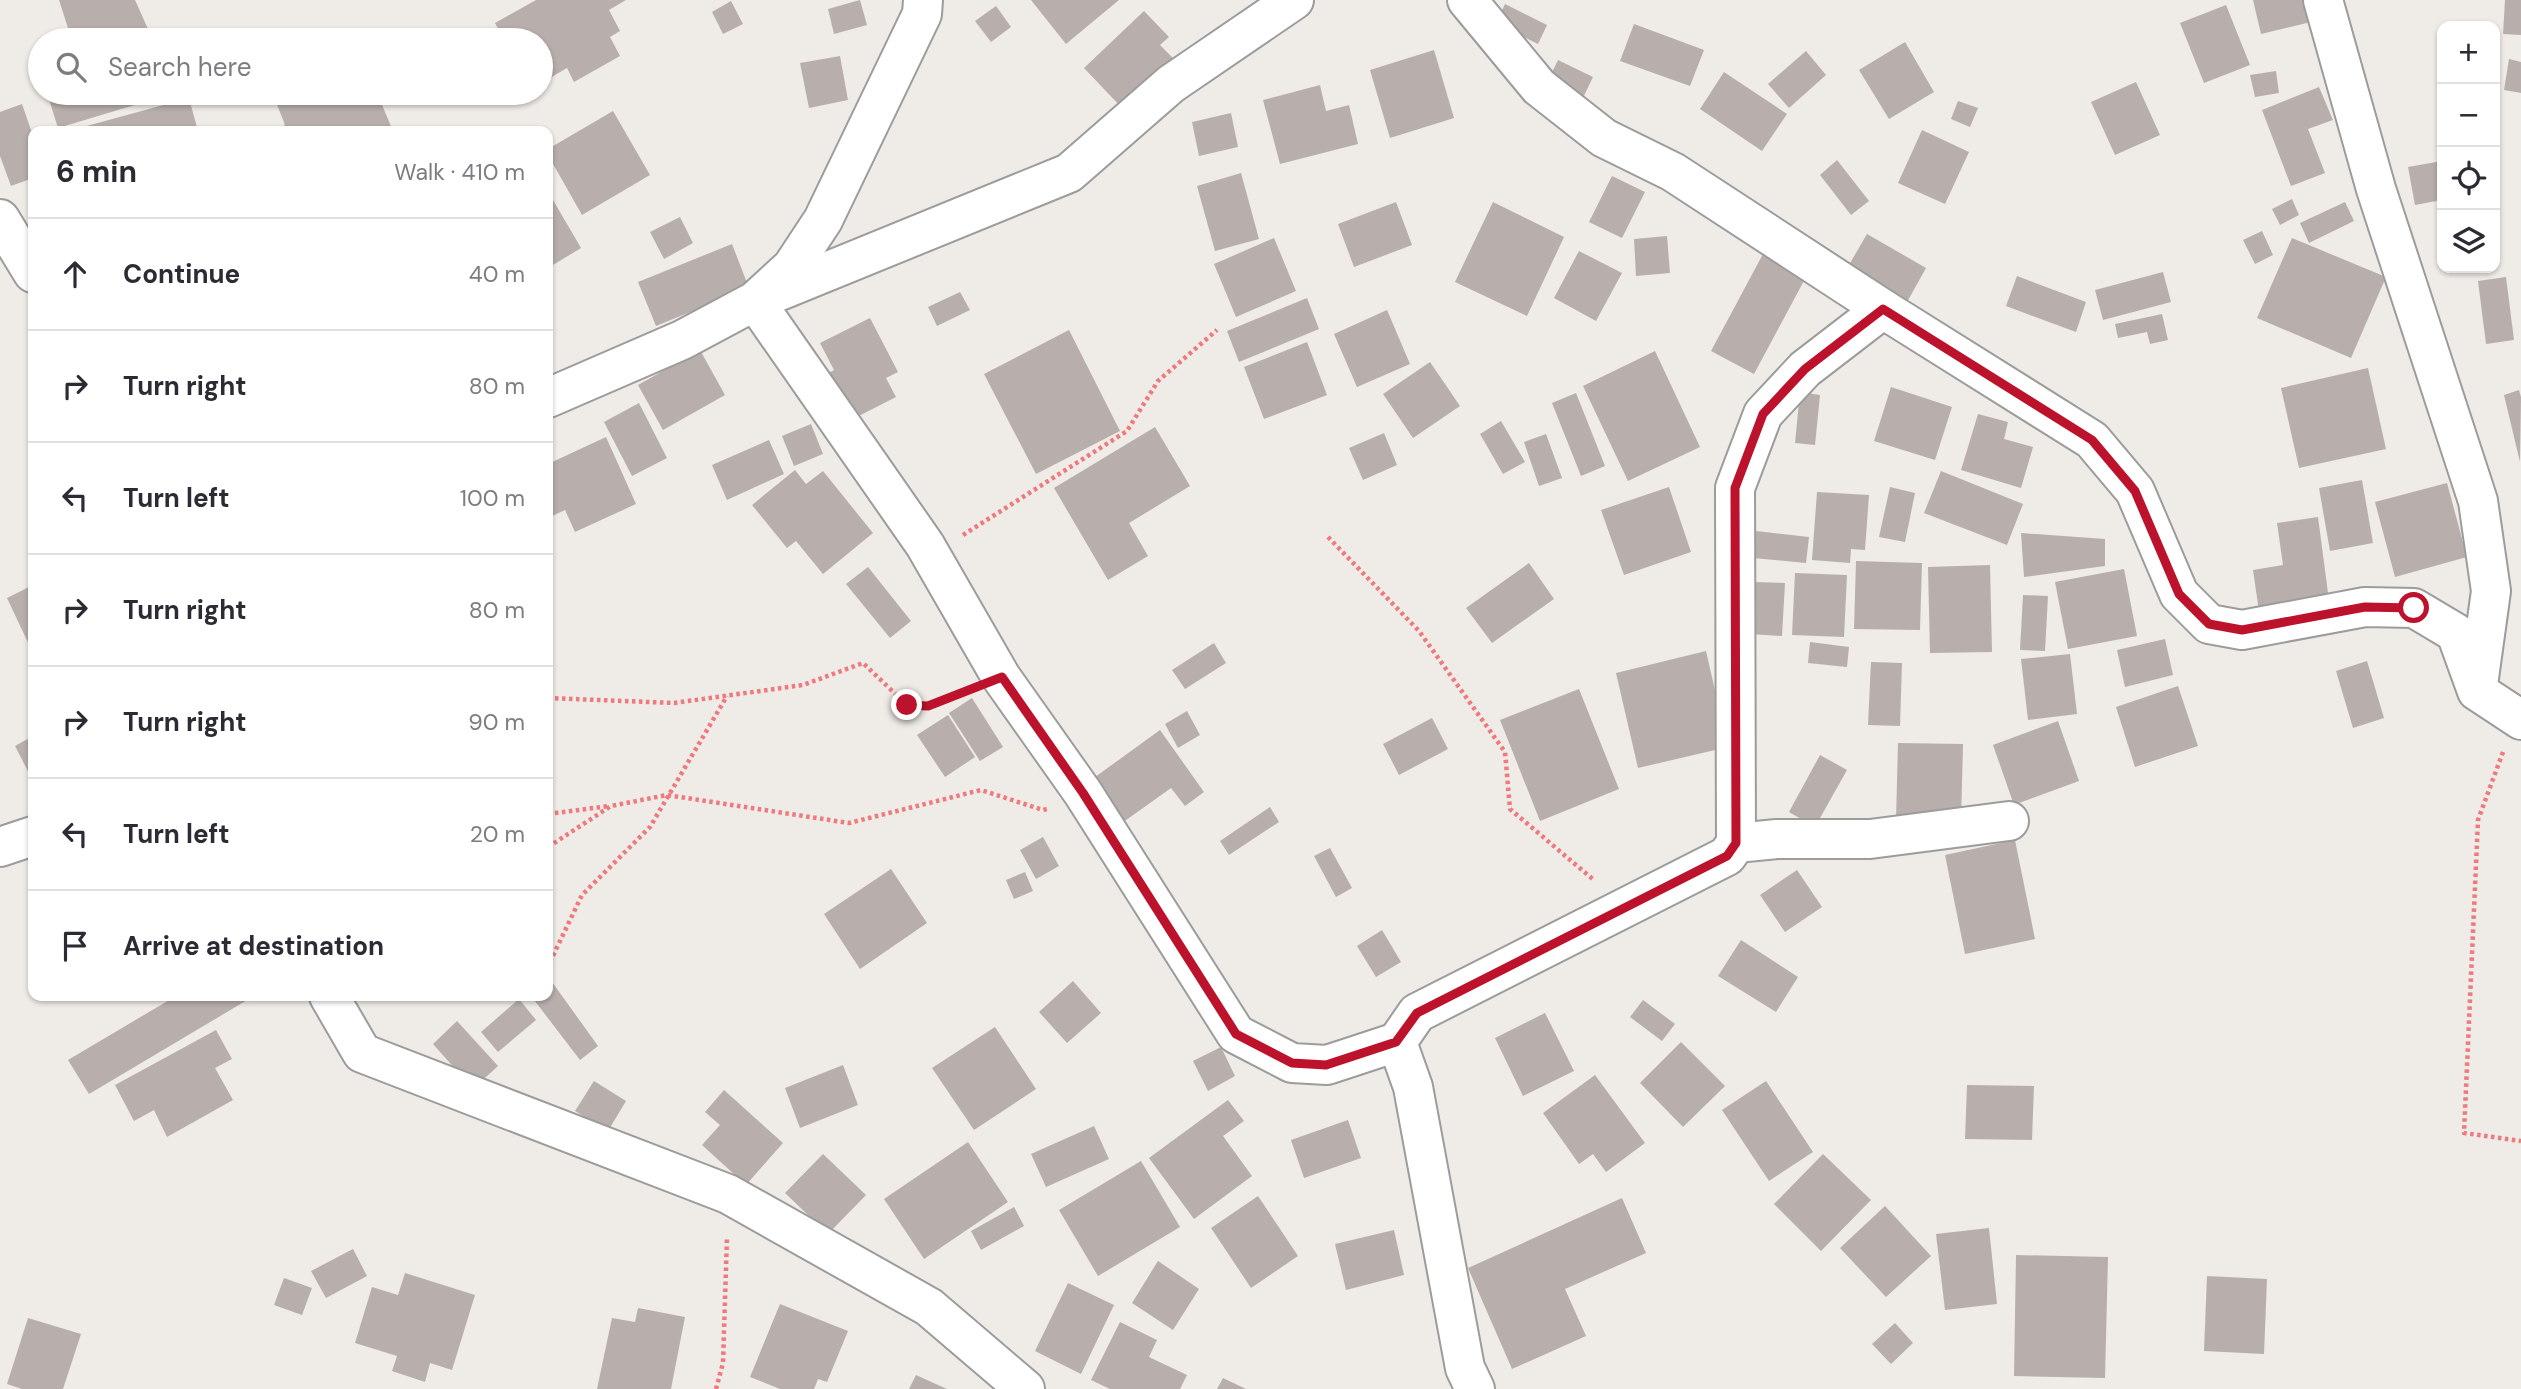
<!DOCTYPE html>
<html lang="en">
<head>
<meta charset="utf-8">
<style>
  :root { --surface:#fff; --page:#f2f2f3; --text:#2b2b33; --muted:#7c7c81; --line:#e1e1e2 }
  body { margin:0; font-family:"DM Sans",sans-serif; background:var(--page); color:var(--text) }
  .controls { position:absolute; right:21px; top:21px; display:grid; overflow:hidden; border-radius:14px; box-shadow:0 2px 5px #0004 }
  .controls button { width:63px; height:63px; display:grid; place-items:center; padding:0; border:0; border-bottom:2px solid var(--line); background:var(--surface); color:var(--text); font:35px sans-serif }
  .stop { position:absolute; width:21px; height:21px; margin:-16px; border:5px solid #bd122c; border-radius:50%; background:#fff }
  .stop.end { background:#bd122c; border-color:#fff; box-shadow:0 2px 7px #0008 }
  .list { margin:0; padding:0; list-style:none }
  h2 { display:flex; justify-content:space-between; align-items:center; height:91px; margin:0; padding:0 28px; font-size:30px }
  h2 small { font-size:23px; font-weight:400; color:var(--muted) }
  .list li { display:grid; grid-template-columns:46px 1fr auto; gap:21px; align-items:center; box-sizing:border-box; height:112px; padding:0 28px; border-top:2px solid var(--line) }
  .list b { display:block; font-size:26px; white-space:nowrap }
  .list em { font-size:23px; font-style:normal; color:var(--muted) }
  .icon { flex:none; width:38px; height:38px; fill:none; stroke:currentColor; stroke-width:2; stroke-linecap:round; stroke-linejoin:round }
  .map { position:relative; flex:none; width:2521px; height:1389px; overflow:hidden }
  .search { position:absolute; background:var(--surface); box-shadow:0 2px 5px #0004; left:28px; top:28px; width:525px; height:77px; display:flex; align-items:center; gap:18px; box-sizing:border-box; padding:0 24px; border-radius:38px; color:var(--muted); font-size:26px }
  .panel { position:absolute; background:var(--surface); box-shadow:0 2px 5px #0004; left:28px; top:126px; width:525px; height:875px; border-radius:14px }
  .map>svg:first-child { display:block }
  .building { fill:#b8afac }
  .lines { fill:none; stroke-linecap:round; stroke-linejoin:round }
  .minor-casing { stroke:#9c9c9c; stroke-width:42 }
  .path { stroke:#ee797e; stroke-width:4.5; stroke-dasharray:3.5 3.5; stroke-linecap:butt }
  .minor { stroke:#fff; stroke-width:38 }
  .route { stroke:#bd122c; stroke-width:9 }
</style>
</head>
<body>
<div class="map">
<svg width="2521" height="1389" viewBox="0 0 2521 1389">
  <rect width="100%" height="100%" fill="#efebe6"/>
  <g class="building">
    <polygon points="59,0 135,0 152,38 146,40 55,40 54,37 69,31"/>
    <polygon points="536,0 626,0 609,10 620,31 610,37 620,56 574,82 567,68 550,78 541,62 541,40 504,40 495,23"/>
    <polygon points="860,0 867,25 834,34 828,9"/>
    <polygon points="1031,0 1119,0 1066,44"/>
    <polygon points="2253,0 2305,0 2311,22 2261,34"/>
    <polygon points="2505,0 2521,0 2521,35 2503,34"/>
    <polygon points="731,1 743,24 723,34 712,12"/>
    <polygon points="1505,4 1547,25 1538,44 1496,23"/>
    <polygon points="2226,5 2250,65 2204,83 2180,23"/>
    <polygon points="996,6 1011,27 991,42 975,21"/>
    <polygon points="1144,11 1169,37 1160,45 1174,59 1122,108 1084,68"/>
    <polygon points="1634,24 1704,50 1690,86 1620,61"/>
    <polygon points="1905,42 1934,92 1889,119 1859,70"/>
    <polygon points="1434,50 1454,118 1390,138 1370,70"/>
    <polygon points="1806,51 1826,75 1789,108 1768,84"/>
    <polygon points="840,56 848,100 809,108 800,63"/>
    <polygon points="2509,59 2521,62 2521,93 2504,90"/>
    <polygon points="1558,60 1593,77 1581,102 1546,85"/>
    <polygon points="2276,71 2279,93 2255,97 2250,75"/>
    <polygon points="1724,72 1787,114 1762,151 1700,109"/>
    <polygon points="2136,82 2160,135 2115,155 2091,102"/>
    <polygon points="1320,85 1326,111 1349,105 1358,144 1280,164 1263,100"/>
    <polygon points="2319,87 2333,120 2308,129 2325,173 2291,186 2262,110"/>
    <polygon points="47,93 175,93 58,128"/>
    <polygon points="299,93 343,93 344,95 377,93 393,131 271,131 285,125 276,102"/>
    <polygon points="189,98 198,131 72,131 72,130"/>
    <polygon points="1958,101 1978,108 1970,127 1951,119"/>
    <polygon points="22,104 33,136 33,178 11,186 0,156 0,112"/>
    <polygon points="613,111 650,175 582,215 548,155 548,149"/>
    <polygon points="1231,113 1238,147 1199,156 1192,122"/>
    <polygon points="1922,130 1969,152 1945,204 1898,183"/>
    <polygon points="1837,160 1869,201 1851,215 1820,175"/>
    <polygon points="2442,161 2442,200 2415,205 2408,167"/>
    <polygon points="1241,173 1259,239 1215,251 1197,186"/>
    <polygon points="1612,176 1645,192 1622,238 1589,222"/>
    <polygon points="2292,199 2299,215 2280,225 2272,209"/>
    <polygon points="553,200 581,248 548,268 548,203"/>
    <polygon points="1396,202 1412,245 1354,267 1338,224"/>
    <polygon points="1493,202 1564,237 1527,316 1455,282"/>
    <polygon points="2345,202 2354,221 2309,243 2300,223"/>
    <polygon points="680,217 693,243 664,259 650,232"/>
    <polygon points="2262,231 2273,255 2255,264 2243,240"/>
    <polygon points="1867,234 1926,268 1902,311 1842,277"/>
    <polygon points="1667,236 1670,273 1636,276 1634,239"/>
    <polygon points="1274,238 1296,291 1236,317 1214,264"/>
    <polygon points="2292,238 2386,277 2351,358 2257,318"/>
    <polygon points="732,244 749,288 656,326 638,282"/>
    <polygon points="1579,251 1622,273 1596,321 1554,298"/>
    <polygon points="1763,254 1806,277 1754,374 1711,351"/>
    <polygon points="2163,272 2171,302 2103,320 2095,290"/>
    <polygon points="2017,276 2086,302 2076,332 2006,306"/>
    <polygon points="2506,277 2514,340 2486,344 2478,281"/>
    <polygon points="960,292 970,310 937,326 928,307"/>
    <polygon points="1307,298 1319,329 1239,362 1227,331"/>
    <polygon points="1387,310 1410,364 1357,387 1334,334"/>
    <polygon points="2162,314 2168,340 2150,344 2147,332 2118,338 2115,324"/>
    <polygon points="870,318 898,372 886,378 896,397 847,422 823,376 834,370 820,343"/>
    <polygon points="1069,330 1120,431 1036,474 984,374"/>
    <polygon points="1307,342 1327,395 1264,419 1244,367"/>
    <polygon points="700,350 725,395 663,430 638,385"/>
    <polygon points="1655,351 1700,447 1628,481 1583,386"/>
    <polygon points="1430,362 1460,406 1413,438 1383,394"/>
    <polygon points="2368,368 2386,449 2299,468 2281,388"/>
    <polygon points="1891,387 1952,407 1935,460 1874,441"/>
    <polygon points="2519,390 2521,397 2520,462 2504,395"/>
    <polygon points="1800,392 1820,395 1815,445 1795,443"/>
    <polygon points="1576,393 1605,466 1581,476 1552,403"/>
    <polygon points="639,403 667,458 632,476 604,422"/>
    <polygon points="1978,414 2008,422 2004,439 2033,447 2021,488 1961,470"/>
    <polygon points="1501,421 1525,462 1503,474 1480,434"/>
    <polygon points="811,424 823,454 794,466 782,436"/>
    <polygon points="1155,427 1190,486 1129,523 1148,556 1108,580 1054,488"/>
    <polygon points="1384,433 1397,465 1363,480 1349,448"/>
    <polygon points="1546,434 1562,478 1539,486 1524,442"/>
    <polygon points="606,437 636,504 575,532 565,510 548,518 548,464"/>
    <polygon points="769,440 784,474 727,500 712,465"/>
    <polygon points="795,470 806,484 823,471 873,533 823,574 796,541 787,548 752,505"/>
    <polygon points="1941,471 2023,504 2007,545 1924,513"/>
    <polygon points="2362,480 2373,543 2330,551 2319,488"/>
    <polygon points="2447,483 2467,557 2395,577 2375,502"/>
    <polygon points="1669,487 1691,552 1624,575 1601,510"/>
    <polygon points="1890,487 1915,493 1905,542 1879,537"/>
    <polygon points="1817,492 1869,495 1865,550 1851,549 1850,563 1812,560"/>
    <polygon points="2318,517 2330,608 2260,618 2253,570 2283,565 2277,523"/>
    <polygon points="1756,531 1809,537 1806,563 1753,558"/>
    <polygon points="2021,533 2105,539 2105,566 2024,577"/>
    <polygon points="1856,561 1922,563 1920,630 1854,629"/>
    <polygon points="1529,563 1554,599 1492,643 1466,608"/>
    <polygon points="1990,565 1992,652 1930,653 1928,567"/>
    <polygon points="868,567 911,621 890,638 846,584"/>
    <polygon points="2124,569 2137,636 2068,649 2055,582"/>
    <polygon points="1795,573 1847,575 1844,637 1792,635"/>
    <polygon points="1753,582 1785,583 1782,636 1750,634"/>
    <polygon points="33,585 33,653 7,598"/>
    <polygon points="2023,595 2048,596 2045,651 2020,650"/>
    <polygon points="2165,639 2173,675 2125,687 2117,650"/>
    <polygon points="1810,642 1849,647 1847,667 1808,663"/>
    <polygon points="1214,643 1226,663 1185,689 1172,670"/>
    <polygon points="1706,651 1728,747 1638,768 1616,673"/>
    <polygon points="2070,654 2077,714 2028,720 2021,659"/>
    <polygon points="2367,661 2384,718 2353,728 2336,671"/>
    <polygon points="1871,662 1902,663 1900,726 1868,725"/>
    <polygon points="2178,686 2198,746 2135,767 2116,707"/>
    <polygon points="1579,689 1619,789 1540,821 1500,720"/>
    <polygon points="972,698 1003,747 980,761 949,713"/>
    <polygon points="1187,711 1200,735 1178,748 1165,724"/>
    <polygon points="948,715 975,757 945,777 917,735"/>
    <polygon points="1432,718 1448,749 1399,775 1383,744"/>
    <polygon points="2058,721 2079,781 2014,805 1993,745"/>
    <polygon points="1160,730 1204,792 1185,806 1171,788 1122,823 1091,780"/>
    <polygon points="33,736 33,781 15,746"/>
    <polygon points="1898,743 1963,744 1961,821 1896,820"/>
    <polygon points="1820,755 1847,770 1815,827 1789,812"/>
    <polygon points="1270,807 1279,822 1229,855 1220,841"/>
    <polygon points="1043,837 1059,866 1036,879 1020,850"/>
    <polygon points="2015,840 2035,939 1965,954 1945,855"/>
    <polygon points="1330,848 1352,888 1336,897 1314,856"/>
    <polygon points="891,869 927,923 860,969 824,914"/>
    <polygon points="1797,870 1822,907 1785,932 1760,895"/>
    <polygon points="1025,872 1033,891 1014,899 1006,880"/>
    <polygon points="1382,930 1401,962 1376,977 1357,946"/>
    <polygon points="1741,940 1798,977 1776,1012 1718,976"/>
    <polygon points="1073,981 1101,1013 1067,1043 1039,1012"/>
    <polygon points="552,982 598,1046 580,1060 531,996 548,996 548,985"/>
    <polygon points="176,996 254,996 89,1094 68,1060"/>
    <polygon points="519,999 536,1020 498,1052 481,1032"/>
    <polygon points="1643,1000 1675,1024 1662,1041 1630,1017"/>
    <polygon points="1545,1013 1574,1071 1523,1096 1495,1038"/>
    <polygon points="457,1021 498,1066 473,1089 433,1044"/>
    <polygon points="995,1027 1036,1089 974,1130 932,1068"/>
    <polygon points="216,1030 232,1059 215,1068 233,1100 167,1137 154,1110 134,1121 115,1085"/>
    <polygon points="1681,1042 1725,1086 1683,1127 1640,1083"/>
    <polygon points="1221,1047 1235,1076 1208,1091 1193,1061"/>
    <polygon points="843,1065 858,1105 800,1128 785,1088"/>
    <polygon points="1595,1075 1645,1143 1606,1172 1593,1154 1579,1164 1543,1113"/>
    <polygon points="594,1081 626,1101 608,1131 575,1111"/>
    <polygon points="1766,1081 1813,1152 1769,1181 1722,1110"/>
    <polygon points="1967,1085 2034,1086 2032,1140 1965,1139"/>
    <polygon points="724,1090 783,1143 746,1185 702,1145 720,1125 705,1112"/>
    <polygon points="1228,1100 1244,1121 1223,1136 1252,1176 1194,1219 1149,1158"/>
    <polygon points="1348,1120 1361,1158 1304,1178 1291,1140"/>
    <polygon points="1094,1126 1109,1159 1046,1187 1031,1154"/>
    <polygon points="968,1142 1008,1202 924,1259 884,1199"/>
    <polygon points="823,1154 866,1195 828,1234 785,1193"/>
    <polygon points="1823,1154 1871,1200 1821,1251 1774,1204"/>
    <polygon points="1141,1161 1180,1227 1098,1276 1059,1210"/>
    <polygon points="1258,1196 1298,1256 1251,1288 1211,1228"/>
    <polygon points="1622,1198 1646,1253 1565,1289 1586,1336 1512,1369 1468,1268"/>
    <polygon points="1885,1206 1931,1256 1886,1297 1840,1248"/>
    <polygon points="1014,1207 1024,1226 981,1250 971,1231"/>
    <polygon points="1989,1228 1997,1304 1945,1310 1936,1234"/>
    <polygon points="1394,1230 1404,1275 1346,1290 1335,1244"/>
    <polygon points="353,1249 367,1276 326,1298 311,1271"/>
    <polygon points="2016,1255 2108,1257 2105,1378 2014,1376"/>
    <polygon points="1158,1261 1199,1289 1173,1330 1132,1303"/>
    <polygon points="405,1273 475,1295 452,1370 430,1363 425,1382 392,1371 397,1356 355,1343 372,1287 398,1295"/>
    <polygon points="2207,1276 2267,1279 2264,1354 2204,1351"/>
    <polygon points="284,1278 312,1288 302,1315 274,1305"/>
    <polygon points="1068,1283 1114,1305 1081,1374 1035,1351"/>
    <polygon points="780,1304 848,1331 827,1382 818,1379 814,1389 780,1389 750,1377"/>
    <polygon points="638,1308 685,1317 671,1389 597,1389 612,1318 635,1322"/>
    <polygon points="28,1318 81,1334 63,1389 22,1389 7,1384"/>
    <polygon points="1120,1322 1157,1340 1149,1357 1187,1375 1180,1389 1110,1389 1091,1380"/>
    <polygon points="1895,1323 1913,1343 1891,1364 1872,1344"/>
    <polygon points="916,1375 947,1389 909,1389"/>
    <polygon points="1223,1378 1246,1389 1217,1389"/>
  </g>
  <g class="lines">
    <defs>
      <g id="minor">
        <polyline points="1294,0 1171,84 1069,173 755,301 925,545 1001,677 1083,793 1236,1034 1292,1063 1327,1065 1397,1042"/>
        <polyline points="1467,0 1539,87 1604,138 1673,172 1883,309 2092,440 2135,491 2179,594 2209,624 2242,630 2365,607 2414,608 2456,633 2477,691 2521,720"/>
        <polyline points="2323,0 2376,189 2478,501 2491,591 2478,685"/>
        <polyline points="0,219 33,273"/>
        <polyline points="548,398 682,340 755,301 792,267 823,220 922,14 923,0"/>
        <polyline points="1736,843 1777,839 1870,839 2009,821"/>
        <polyline points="0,847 33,836"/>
        <polyline points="329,996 362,1053 728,1194 929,1307 1025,1389"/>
        <polyline points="1475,1389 1465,1368 1413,1087 1397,1042 1417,1013 1727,856 1736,843 1735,488 1763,414 1805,369 1883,309"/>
      </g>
    </defs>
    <use href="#minor" class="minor-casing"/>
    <g class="path">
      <polyline points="963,535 1127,431 1158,381 1217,330"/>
      <polyline points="1328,537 1419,631 1505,752 1510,809 1595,881"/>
      <polyline points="548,698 674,703 803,685 863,663 907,705 928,706 965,691"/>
      <polyline points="2503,752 2478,820 2464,1133 2521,1141"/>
      <polyline points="548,814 609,806"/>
      <polyline points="548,847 611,806 667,795 849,823 981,790 1043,810 1047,809"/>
      <polyline points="550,962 582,895 650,827 727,696"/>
      <polyline points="716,1389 723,1363 727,1237"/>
    </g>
    <use href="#minor" class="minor"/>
  </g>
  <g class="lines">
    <polyline class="route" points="907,705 928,706 1002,677 1083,793 1236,1034 1292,1063 1326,1065 1396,1042 1417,1013 1727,856 1736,843 1735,488 1763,414 1805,369 1883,309 2092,440 2135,491 2179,594 2209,624 2242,630 2365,607 2414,608"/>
  </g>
</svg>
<div class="controls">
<button>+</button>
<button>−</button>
<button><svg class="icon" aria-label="locate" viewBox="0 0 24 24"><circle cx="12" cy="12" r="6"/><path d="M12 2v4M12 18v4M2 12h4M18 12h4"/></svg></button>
<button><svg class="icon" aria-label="layers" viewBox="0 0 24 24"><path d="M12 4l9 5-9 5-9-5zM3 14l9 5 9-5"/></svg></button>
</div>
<div class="stop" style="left:2414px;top:608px"></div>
<div class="stop end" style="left:907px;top:705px"></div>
<div class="search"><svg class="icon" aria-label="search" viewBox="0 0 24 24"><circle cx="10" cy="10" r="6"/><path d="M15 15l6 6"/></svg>Search here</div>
<section class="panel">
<h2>6 min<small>Walk · 410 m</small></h2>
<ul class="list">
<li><svg class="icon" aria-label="ahead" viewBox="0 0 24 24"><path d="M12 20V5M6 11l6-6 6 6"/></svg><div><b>Continue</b></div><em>40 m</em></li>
<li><svg class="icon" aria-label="right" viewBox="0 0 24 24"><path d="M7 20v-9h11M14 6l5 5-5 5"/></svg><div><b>Turn right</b></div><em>80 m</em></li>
<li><svg class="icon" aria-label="left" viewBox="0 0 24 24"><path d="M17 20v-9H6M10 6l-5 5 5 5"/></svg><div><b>Turn left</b></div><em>100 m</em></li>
<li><svg class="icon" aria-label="right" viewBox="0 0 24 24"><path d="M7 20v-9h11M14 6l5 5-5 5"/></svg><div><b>Turn right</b></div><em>80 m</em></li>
<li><svg class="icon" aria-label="right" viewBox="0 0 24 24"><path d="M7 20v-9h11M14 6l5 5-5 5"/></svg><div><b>Turn right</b></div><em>90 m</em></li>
<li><svg class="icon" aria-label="left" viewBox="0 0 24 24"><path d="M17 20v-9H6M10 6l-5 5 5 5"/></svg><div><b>Turn left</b></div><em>20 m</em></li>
<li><svg class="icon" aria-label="arrive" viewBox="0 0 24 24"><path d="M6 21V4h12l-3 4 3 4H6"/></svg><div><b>Arrive at destination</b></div></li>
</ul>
</section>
</div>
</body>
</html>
